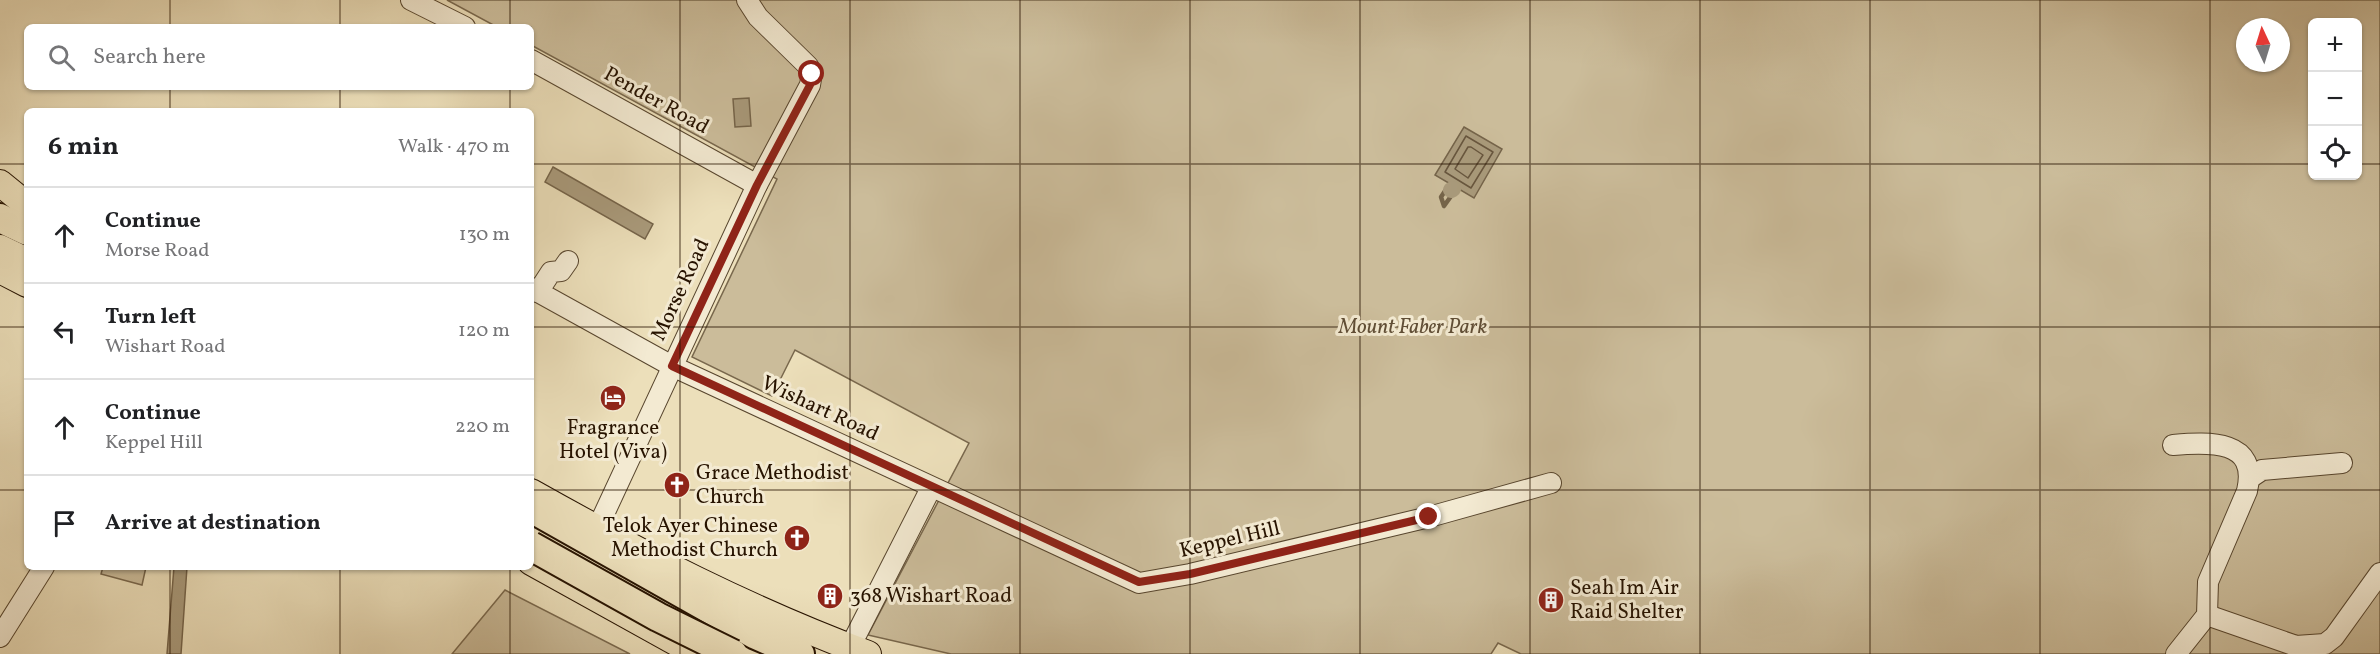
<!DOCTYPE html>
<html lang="en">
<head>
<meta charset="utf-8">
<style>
  :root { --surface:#fff; --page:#f2f2f2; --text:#202124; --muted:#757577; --line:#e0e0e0 }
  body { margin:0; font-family:Vollkorn,serif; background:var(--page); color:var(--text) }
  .controls { position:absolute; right:18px; top:18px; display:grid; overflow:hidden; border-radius:9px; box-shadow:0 2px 4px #0004 }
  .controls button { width:54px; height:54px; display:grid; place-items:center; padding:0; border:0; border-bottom:2px solid var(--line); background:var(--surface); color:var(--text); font:30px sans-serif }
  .compass { position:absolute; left:2236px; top:18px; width:54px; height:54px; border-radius:50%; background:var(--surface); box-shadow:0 2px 4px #0004; rotate:356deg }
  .stop { position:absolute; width:18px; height:18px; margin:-14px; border:4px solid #8f2418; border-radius:50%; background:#fff }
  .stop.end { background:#8f2418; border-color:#fff; box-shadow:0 2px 6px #0008 }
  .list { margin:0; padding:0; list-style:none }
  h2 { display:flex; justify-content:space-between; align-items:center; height:78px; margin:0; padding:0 24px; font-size:26px }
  h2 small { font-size:20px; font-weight:400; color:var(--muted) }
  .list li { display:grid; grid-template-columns:39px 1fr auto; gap:18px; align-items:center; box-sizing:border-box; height:96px; padding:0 24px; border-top:2px solid var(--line) }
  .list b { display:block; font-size:22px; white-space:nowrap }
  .list p { margin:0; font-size:20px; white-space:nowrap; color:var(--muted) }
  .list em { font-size:20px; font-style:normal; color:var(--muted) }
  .icon { flex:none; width:33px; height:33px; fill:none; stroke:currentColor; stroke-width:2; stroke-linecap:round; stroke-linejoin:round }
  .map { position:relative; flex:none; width:2380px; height:654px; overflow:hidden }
  .search { position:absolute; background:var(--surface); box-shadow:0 2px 4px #0004; left:24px; top:24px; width:510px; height:66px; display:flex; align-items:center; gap:15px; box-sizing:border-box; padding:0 21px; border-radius:9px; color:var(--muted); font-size:22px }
  .panel { position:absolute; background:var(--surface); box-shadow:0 2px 4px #0004; left:24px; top:108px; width:510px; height:462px; border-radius:9px }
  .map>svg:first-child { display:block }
  .green { fill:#cbbc9a; stroke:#79684d; stroke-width:1.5; fill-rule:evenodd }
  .water { fill:#a99a7b; stroke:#75644a; stroke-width:1.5 }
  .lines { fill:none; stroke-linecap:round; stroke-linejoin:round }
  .shore { stroke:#68563e; stroke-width:1.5 }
  .stream { stroke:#75644a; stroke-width:4.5 }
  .canal { stroke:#a99a7b; stroke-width:16 }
  .minor-casing { stroke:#58462e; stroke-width:22 }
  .major-casing { stroke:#271300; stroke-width:28 }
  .highway-casing { stroke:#271300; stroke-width:32 }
  .minor { stroke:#f3ead2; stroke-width:20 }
  .major { stroke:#ecdfba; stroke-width:26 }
  .highway { stroke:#ecdfba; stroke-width:28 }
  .highway-bridge-casing { stroke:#271300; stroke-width:32; stroke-linecap:butt }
  .highway-bridge { stroke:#ecdfba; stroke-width:28 }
  .route { stroke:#8f2418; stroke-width:8 }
  .grid { fill:none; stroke:#271300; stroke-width:1.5; stroke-opacity:0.55 }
  .labels { text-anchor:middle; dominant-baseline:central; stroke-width:6; stroke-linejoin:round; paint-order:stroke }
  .street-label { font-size:21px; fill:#271300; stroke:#f3ead2 }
  .park-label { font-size:21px; font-style:italic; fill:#604e36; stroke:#f3ead2 }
  .poi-label { font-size:21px; fill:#271300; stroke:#f3ead2; text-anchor:start }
</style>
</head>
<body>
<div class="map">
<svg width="2380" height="654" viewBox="0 0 2380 654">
  <rect width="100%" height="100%" fill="#ecdfba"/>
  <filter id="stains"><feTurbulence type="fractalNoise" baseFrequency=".00333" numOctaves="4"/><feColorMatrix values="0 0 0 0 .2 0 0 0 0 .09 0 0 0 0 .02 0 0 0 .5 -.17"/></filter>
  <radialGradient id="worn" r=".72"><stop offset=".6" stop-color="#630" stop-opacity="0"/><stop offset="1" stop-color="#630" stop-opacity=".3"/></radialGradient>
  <g class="green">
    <path d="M 447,0 L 2380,0 L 2380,654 L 1521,654 L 1498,643 L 1491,654 L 951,654 L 868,635 L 969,443 L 795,350 L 772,396 L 692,357 L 777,179 L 531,45 L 531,27 L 497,27 ZM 2312,22 L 2358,22 L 2358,176 L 2312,176 ZM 2245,27 L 2281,27 L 2281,63 L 2245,63 Z"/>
    <polygon points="103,567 146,567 142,585 101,574"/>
    <polygon points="505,590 630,654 452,654"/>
  </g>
  <g class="water">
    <polygon points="749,98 751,126 735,127 733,99"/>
    <polygon points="1464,127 1502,149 1474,198 1435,175"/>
    <polygon points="553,167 653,224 645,239 545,182"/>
    <polygon points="174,567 187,567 181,654 167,654"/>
  </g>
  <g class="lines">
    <g class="shore">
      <polygon points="1466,136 1493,152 1471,188 1445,172"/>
      <polygon points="1468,147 1471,147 1483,155 1468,178 1455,169"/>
    </g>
    <polygon class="stream" points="1447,188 1454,192 1444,206 1441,197"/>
    <polyline class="canal" points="1451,190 1453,189"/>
    <defs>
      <g id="minor">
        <polyline points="411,0 465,27"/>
        <polyline points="531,60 757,185"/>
        <polyline points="531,288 672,366 1139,583 1190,574 1429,517 1551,483"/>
        <polyline points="538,292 551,272 561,271 568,261"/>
        <path d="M 2173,445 C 2209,442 2259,439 2247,491 L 2208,582 L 2207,615 L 2176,654"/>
        <polyline points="2250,478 2262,470 2342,463"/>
        <polyline points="597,529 757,185 810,85 812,73 808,66 758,17 747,0"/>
        <polyline points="2207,615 2296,646 2325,644 2334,637 2380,573"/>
        <polyline points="0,637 44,567"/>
        <polyline points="850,647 931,488"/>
      </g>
      <g id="major">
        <polyline points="0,183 27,205"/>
        <polyline points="0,270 27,284"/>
        <path d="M 531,492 C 641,554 750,610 868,654"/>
        <polyline points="531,562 697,654"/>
      </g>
      <g id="highway">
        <polyline points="0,218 27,231"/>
        <polyline points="0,249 27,262"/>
        <polyline points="531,508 756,635 800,654"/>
      </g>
    </defs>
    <use href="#minor" class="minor-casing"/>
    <use href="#major" class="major-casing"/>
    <use href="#highway" class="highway-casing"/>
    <use href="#minor" class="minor"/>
    <use href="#major" class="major"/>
    <use href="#highway" class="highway"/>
    <defs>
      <polyline id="highway-bridge" points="531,546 658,617 733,654"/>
    </defs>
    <use href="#highway-bridge" class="highway-bridge-casing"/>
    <use href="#highway-bridge" class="highway-bridge"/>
  </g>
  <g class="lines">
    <polyline class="route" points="812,74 810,85 757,185 672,366 1139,582 1190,574 1429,517"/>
  </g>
  <path class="grid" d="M 170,0 L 170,27M 340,0 L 340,27M 510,0 L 510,27M 680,0 L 680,654M 850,0 L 850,654M 1020,0 L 1020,654M 1190,0 L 1190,654M 1360,0 L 1360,654M 1530,0 L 1530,654M 1700,0 L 1700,654M 1870,0 L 1870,654M 2040,0 L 2040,654M 2210,0 L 2210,654M 170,87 L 170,111M 340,87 L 340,111M 510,87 L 510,111M 0,164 L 27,164M 531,164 L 2312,164M 2358,164 L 2380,164M 0,327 L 27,327M 531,327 L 2380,327M 0,490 L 27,490M 531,490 L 2380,490M 170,567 L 170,654M 340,567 L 340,654M 510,567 L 510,654"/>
  <defs>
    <symbol id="hotel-disc" viewBox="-11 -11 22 22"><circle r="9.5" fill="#8f2418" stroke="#f3ead2"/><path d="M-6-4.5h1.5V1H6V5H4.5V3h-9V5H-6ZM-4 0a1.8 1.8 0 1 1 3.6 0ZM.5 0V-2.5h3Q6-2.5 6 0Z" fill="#fff"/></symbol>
    <symbol id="church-disc" viewBox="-11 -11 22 22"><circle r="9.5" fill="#8f2418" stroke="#f3ead2"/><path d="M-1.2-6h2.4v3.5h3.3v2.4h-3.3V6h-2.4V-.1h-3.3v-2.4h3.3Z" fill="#fff"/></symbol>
    <symbol id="building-disc" viewBox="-11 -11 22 22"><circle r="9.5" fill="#8f2418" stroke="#f3ead2"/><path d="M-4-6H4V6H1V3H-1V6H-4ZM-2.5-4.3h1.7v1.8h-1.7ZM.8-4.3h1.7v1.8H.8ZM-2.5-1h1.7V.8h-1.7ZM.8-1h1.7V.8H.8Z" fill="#fff"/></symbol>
  </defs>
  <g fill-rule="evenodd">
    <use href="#hotel-disc" x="598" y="383" width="30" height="30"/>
    <use href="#church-disc" x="662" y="470" width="30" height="30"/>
    <use href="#church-disc" x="782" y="523" width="30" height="30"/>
    <use href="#building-disc" x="815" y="581" width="30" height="30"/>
    <use href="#building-disc" x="1536" y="585" width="30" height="30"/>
  </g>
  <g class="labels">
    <g class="street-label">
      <text transform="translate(656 101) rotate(29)">Pender Road</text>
      <text transform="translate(681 290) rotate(-65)">Morse Road</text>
      <text transform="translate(820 409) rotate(25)">Wishart Road</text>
      <text transform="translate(1230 540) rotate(-13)">Keppel Hill</text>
    </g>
    <g class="park-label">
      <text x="1413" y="327">Mount Faber Park</text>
    </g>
    <g class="poi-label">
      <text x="613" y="428" text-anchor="middle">Fragrance<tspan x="613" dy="24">Hotel (Viva)</tspan></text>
      <text x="696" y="473">Grace Methodist<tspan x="696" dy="24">Church</tspan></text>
      <text x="778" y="526" text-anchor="end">Telok Ayer Chinese<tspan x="778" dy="24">Methodist Church</tspan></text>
      <text x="1570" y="588">Seah Im Air<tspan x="1570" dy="24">Raid Shelter</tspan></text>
      <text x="850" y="596">368 Wishart Road</text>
    </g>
  </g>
  <rect width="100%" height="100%" filter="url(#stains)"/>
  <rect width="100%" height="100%" fill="url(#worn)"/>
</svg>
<div class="controls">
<button>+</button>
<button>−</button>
<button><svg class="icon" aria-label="locate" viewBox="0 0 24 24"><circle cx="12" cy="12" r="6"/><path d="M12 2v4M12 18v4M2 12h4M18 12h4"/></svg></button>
</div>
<svg class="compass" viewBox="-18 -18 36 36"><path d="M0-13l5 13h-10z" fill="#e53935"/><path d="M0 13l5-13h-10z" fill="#757577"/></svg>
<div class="stop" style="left:812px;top:74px"></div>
<div class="stop end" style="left:1429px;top:517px"></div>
<div class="search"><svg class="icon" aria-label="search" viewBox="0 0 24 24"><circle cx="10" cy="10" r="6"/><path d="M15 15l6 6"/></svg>Search here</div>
<section class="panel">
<h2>6 min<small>Walk · 470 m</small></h2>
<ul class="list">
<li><svg class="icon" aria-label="ahead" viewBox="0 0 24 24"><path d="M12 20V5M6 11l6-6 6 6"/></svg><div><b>Continue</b><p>Morse Road</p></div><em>130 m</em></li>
<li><svg class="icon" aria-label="left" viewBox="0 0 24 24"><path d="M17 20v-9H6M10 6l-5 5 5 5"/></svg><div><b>Turn left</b><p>Wishart Road</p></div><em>120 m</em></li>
<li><svg class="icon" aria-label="ahead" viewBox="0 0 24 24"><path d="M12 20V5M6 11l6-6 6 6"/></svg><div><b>Continue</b><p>Keppel Hill</p></div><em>220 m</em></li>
<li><svg class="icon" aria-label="arrive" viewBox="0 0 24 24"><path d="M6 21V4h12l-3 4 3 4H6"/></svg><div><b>Arrive at destination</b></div></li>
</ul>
</section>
</div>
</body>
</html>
